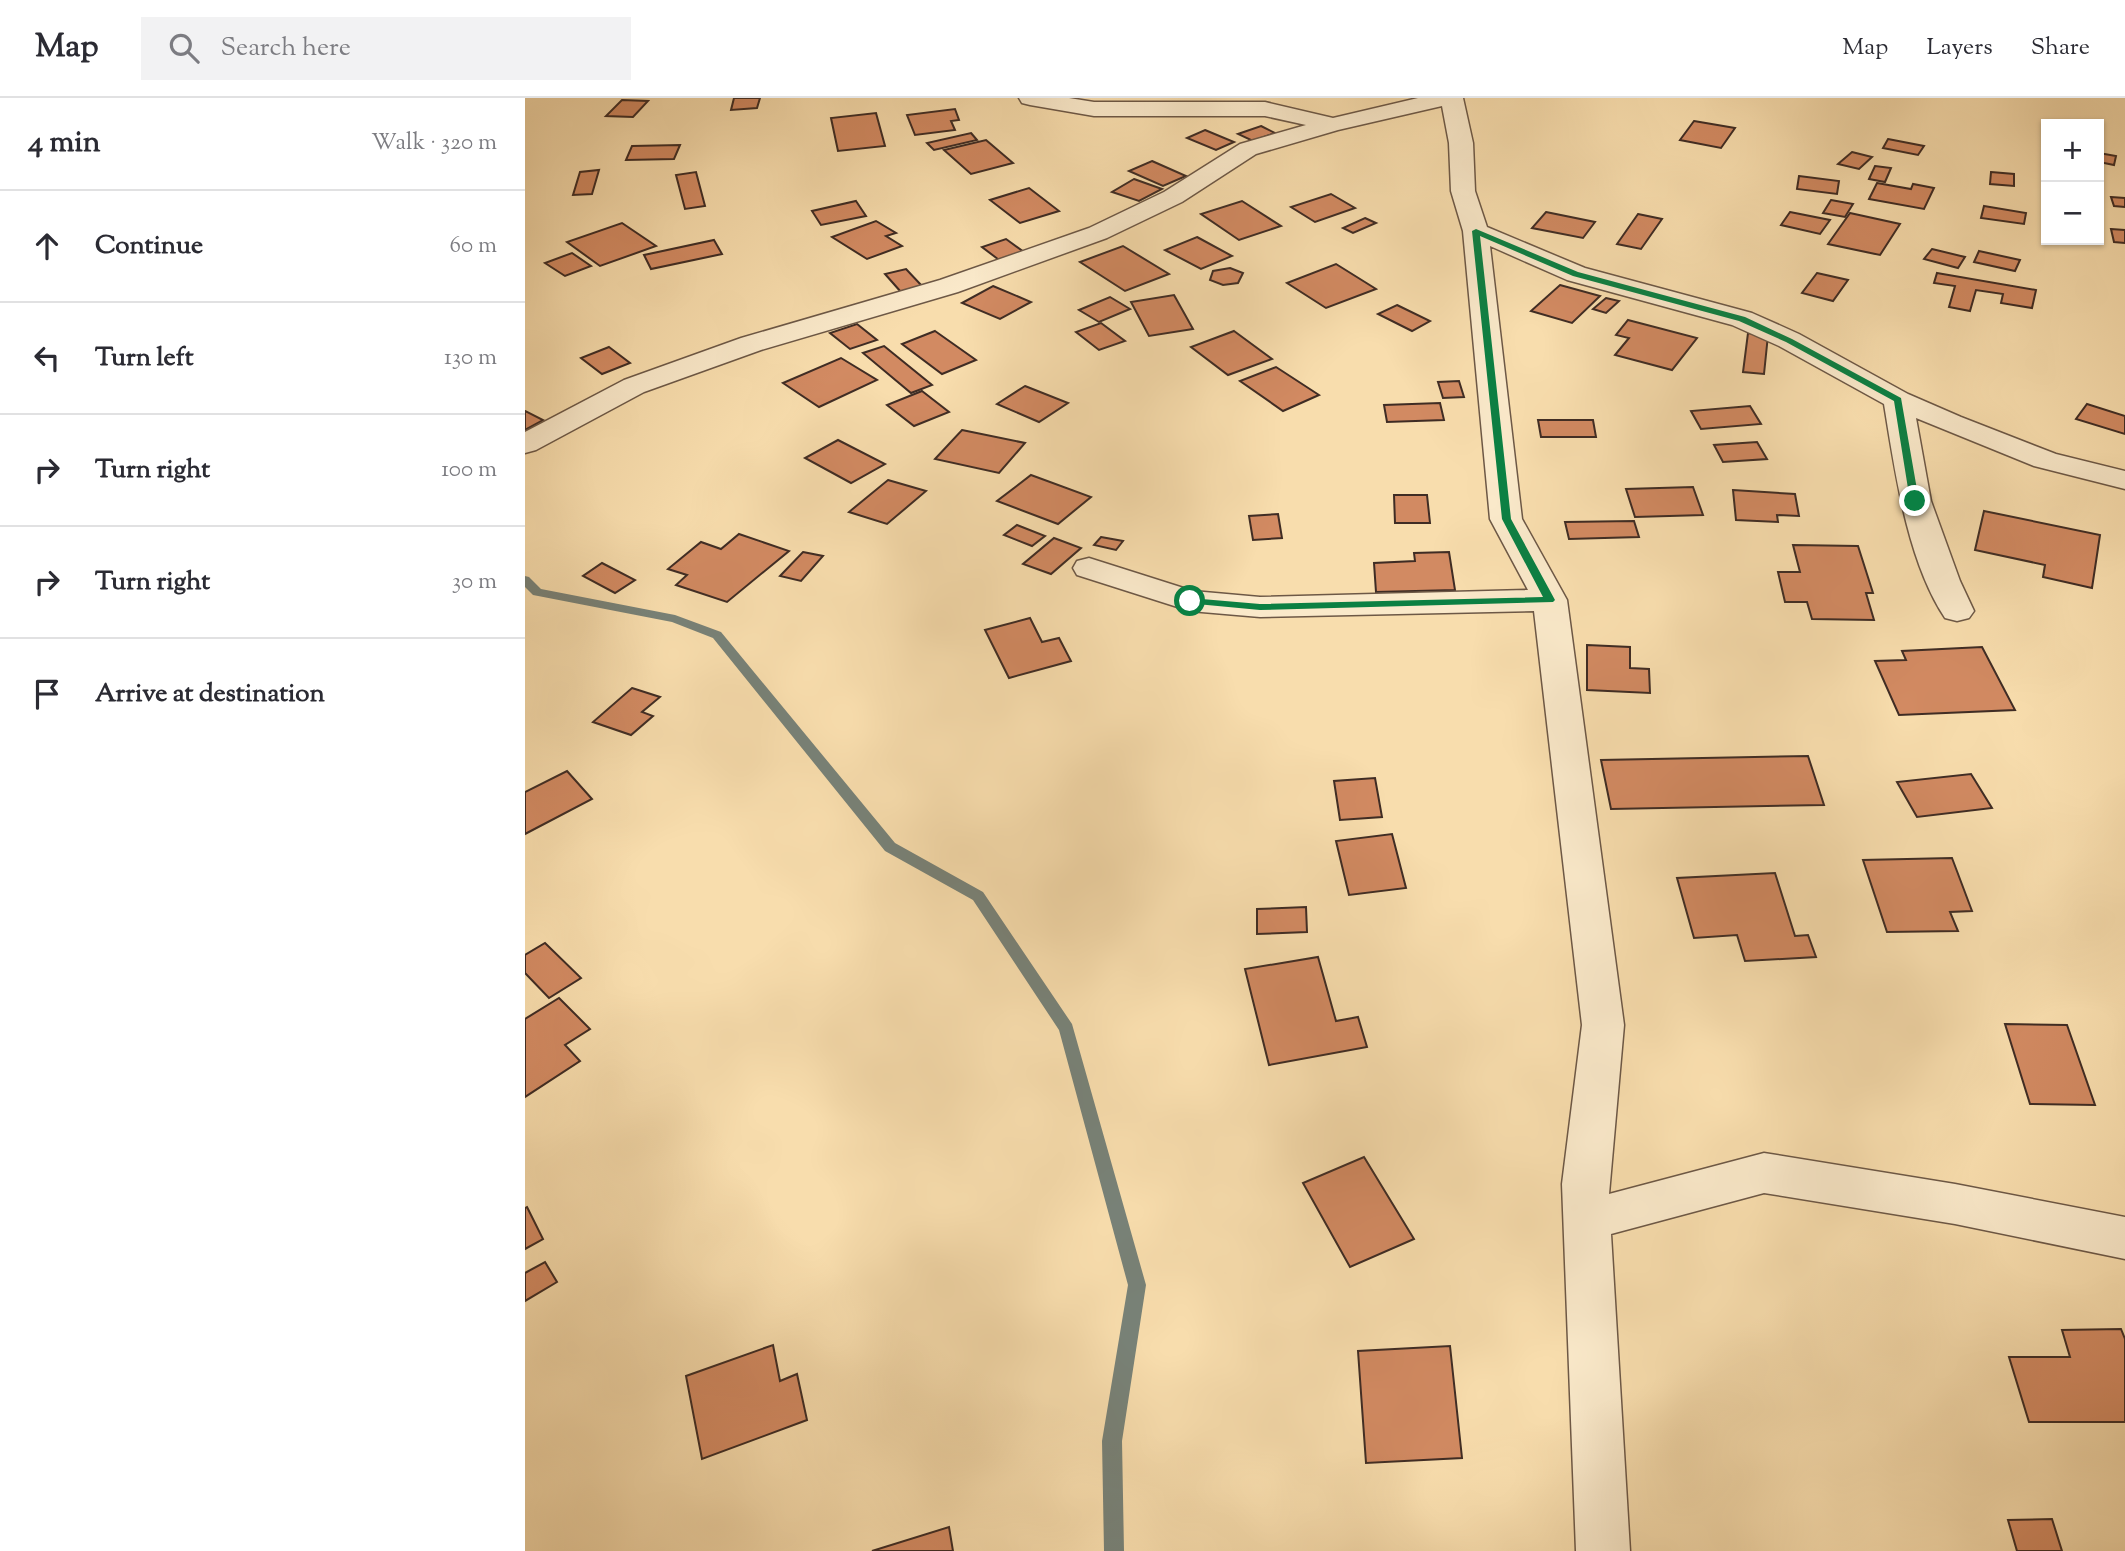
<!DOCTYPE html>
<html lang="en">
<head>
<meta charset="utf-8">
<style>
  :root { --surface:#fff; --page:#f2f2f3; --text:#2b2b33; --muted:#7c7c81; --line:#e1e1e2 }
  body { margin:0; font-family:"Sorts Mill Goudy",serif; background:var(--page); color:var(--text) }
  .controls { position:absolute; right:21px; top:21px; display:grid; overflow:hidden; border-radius:0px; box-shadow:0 2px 5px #0004 }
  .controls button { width:63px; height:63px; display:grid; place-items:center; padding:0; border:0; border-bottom:2px solid var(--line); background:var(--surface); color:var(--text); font:35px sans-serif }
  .stop { position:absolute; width:21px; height:21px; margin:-16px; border:5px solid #0b8043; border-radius:50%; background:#fff }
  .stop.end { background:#0b8043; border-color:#fff; box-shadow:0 2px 7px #0008 }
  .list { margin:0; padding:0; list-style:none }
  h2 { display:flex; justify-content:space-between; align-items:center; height:91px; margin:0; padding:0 28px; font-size:30px }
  h2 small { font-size:23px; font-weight:400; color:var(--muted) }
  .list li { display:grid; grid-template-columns:46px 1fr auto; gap:21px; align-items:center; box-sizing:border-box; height:112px; padding:0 28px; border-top:2px solid var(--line) }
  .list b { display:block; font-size:26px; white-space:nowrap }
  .list em { font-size:23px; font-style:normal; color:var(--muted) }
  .icon { flex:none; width:38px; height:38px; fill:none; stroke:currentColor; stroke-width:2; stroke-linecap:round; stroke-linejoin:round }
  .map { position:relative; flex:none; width:1600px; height:1453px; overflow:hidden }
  header { display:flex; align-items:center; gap:42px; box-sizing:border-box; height:98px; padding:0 35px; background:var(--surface); border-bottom:2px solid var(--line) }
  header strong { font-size:33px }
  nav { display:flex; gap:38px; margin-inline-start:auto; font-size:24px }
  .search { width:490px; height:63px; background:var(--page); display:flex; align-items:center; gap:18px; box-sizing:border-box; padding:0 24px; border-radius:0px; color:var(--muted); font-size:26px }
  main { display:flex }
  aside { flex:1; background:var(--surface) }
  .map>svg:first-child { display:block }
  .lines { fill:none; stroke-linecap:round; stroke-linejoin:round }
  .stream { fill:#788278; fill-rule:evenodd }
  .building { fill:#d28a62; stroke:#3f2c24; stroke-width:2 }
  .minor-casing { stroke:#6d5846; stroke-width:3 }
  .minor { fill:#fae9ca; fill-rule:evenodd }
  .route { fill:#0b8043 }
</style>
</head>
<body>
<header>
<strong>Map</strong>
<div class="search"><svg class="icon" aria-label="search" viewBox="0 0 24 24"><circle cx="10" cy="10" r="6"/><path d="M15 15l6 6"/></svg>Search here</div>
<nav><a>Map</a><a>Layers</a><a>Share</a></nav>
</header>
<main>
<aside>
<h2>4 min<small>Walk · 320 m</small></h2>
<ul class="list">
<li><svg class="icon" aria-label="ahead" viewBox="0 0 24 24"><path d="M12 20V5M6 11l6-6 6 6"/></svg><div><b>Continue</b></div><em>60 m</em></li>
<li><svg class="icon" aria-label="left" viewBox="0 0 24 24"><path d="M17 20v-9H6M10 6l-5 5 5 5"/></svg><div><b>Turn left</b></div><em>130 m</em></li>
<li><svg class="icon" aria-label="right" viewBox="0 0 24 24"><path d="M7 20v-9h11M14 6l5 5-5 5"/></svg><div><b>Turn right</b></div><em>100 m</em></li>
<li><svg class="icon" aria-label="right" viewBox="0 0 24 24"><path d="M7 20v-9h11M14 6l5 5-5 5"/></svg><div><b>Turn right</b></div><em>30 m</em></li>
<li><svg class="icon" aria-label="arrive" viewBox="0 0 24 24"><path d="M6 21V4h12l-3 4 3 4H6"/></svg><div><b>Arrive at destination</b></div></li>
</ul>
</aside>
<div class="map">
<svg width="1600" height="1453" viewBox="0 0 1600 1453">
  <rect width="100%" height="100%" fill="#f8ddad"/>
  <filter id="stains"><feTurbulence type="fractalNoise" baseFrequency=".00286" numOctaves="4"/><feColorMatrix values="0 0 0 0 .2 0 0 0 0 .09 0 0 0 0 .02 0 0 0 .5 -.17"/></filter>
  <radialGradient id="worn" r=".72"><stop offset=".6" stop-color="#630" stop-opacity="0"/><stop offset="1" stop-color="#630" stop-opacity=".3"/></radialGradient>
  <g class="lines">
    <polygon class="stream" points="0,478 4,479 16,491 150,517 196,534 370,745 458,794 547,926 621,1187 597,1343 599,1453 579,1453 577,1343 603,1187 534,932 448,802 360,753 188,540 147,524 8,497 0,489"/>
  </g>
  <g class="building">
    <polygon points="209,0 235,0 232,10 206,12"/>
    <polygon points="97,2 123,3 108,19 81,18"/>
    <polygon points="430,11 434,22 426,23 430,32 390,37 382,17"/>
    <polygon points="351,15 360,48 313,53 306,20"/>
    <polygon points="1169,23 1210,30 1196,50 1155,42"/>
    <polygon points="736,28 750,35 728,43 713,36"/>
    <polygon points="680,32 709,44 691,52 662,40"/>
    <polygon points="446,35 452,42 409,52 402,45"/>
    <polygon points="1363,41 1399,48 1393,57 1358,50"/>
    <polygon points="461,42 488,65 446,76 419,52"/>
    <polygon points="155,47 149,61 101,62 107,48"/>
    <polygon points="1327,54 1347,59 1334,71 1313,66"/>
    <polygon points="1574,55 1591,58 1589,67 1574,64"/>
    <polygon points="627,63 661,78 638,88 604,73"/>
    <polygon points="1350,68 1366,70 1360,84 1344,81"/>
    <polygon points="74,72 67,96 48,97 55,74"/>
    <polygon points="171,74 180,108 160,111 151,77"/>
    <polygon points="1466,74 1489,76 1489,88 1465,86"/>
    <polygon points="1274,78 1314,83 1312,96 1272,91"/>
    <polygon points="609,81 637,91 614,103 587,94"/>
    <polygon points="1352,85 1386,91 1388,86 1409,90 1399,111 1344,101"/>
    <polygon points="504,90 534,113 495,125 465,102"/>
    <polygon points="806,96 830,110 790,124 766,109"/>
    <polygon points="1586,99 1600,100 1600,109 1589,108"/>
    <polygon points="1306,102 1328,106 1320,119 1298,115"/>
    <polygon points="331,103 341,118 296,127 287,113"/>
    <polygon points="717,103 756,128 714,142 676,116"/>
    <polygon points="1459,108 1501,115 1499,126 1456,120"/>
    <polygon points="1021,114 1070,124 1058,140 1007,130"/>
    <polygon points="1265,114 1305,122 1295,136 1256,127"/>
    <polygon points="1325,115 1375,126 1355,157 1303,146"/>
    <polygon points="1113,116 1137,121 1116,151 1092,146"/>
    <polygon points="840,120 851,125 828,135 818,130"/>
    <polygon points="351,123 371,135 361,138 377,148 342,161 307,139"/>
    <polygon points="97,125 131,148 75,168 42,144"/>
    <polygon points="1586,131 1600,132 1600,145 1589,144"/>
    <polygon points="672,139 707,158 676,171 640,152"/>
    <polygon points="481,141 503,157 478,165 457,149"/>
    <polygon points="189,142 197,156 126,171 119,157"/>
    <polygon points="598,148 644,176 600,193 555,164"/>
    <polygon points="1407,151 1440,159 1433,170 1399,161"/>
    <polygon points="1454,153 1495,162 1490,173 1449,164"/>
    <polygon points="47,155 66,168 40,178 20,165"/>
    <polygon points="811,166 851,191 801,210 762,185"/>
    <polygon points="705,170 718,175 713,185 698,187 685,182 688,173"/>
    <polygon points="381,171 397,188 376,194 360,176"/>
    <polygon points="1292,175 1323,182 1308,203 1277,195"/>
    <polygon points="1412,175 1511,192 1507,210 1476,205 1478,196 1451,192 1445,213 1424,209 1430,188 1409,185"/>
    <polygon points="1035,187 1075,198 1047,225 1006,213"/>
    <polygon points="468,188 506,204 475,221 437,205"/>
    <polygon points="649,197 668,231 624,238 606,204"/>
    <polygon points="585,199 605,211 574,224 554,212"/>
    <polygon points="1081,200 1094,203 1081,215 1068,211"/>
    <polygon points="872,207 905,223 887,233 853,216"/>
    <polygon points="1103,222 1172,240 1147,272 1090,257 1104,240 1091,237"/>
    <polygon points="576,225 600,243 574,252 551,234"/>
    <polygon points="332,226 352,242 325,251 305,235"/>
    <polygon points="410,233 451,262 417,276 377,246"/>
    <polygon points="709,233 747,261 703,277 666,249"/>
    <polygon points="1223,235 1243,237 1239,276 1218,274"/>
    <polygon points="359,248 407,287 386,295 338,255"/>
    <polygon points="84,249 105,265 77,276 56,260"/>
    <polygon points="316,260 352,282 294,309 258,285"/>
    <polygon points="751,269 794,297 758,313 715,283"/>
    <polygon points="934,283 939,299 918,300 913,284"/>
    <polygon points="500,288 543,305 514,324 472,306"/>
    <polygon points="397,293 424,314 389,328 362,307"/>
    <polygon points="915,305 919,322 862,324 859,307"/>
    <polygon points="1562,306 1600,318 1600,336 1551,321"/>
    <polygon points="1225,308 1236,326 1176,331 1166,313"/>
    <polygon points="0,313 18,322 0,332"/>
    <polygon points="1013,322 1068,322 1071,339 1016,339"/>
    <polygon points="437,332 500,345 474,375 410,361"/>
    <polygon points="313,342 360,366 326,385 280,360"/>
    <polygon points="1232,344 1242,361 1198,364 1189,347"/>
    <polygon points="506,377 566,399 533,426 472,403"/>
    <polygon points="363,382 401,393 362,426 324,414"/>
    <polygon points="1168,389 1178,417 1110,419 1101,391"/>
    <polygon points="1208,392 1270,396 1274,418 1252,417 1253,424 1211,422"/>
    <polygon points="869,397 902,397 905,425 870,425"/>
    <polygon points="1459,413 1575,437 1567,490 1518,479 1520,467 1450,452"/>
    <polygon points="753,416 757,440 728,442 724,418"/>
    <polygon points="1109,423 1114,439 1044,441 1040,424"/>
    <polygon points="492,427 520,438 507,448 479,437"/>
    <polygon points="214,436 264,453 202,504 151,487 162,477 143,471 176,444 196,451"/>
    <polygon points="576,439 598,443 591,452 569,447"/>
    <polygon points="529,440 556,450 526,476 498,466"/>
    <polygon points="1268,447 1333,448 1348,495 1341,495 1349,522 1287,521 1282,504 1260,504 1253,474 1275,474"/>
    <polygon points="278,454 298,458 276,483 255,478"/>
    <polygon points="924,454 930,492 851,494 849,465 890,463 889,455"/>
    <polygon points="77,465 110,482 90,495 58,478"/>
    <polygon points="505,520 517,544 534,540 546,563 484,580 460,532"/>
    <polygon points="1062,547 1105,549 1105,570 1124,571 1125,595 1062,592"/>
    <polygon points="1457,549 1490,612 1374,617 1350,563 1381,562 1377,553"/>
    <polygon points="107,590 135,599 117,614 128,618 106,637 68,624"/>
    <polygon points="1283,658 1299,707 1086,711 1076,662"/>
    <polygon points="42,673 67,701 0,736 0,694"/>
    <polygon points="1446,676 1467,710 1392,719 1372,684"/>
    <polygon points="850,680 857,719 815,722 809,683"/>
    <polygon points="867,736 881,790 824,797 811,743"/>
    <polygon points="1427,760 1447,813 1425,814 1433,833 1362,834 1338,762"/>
    <polygon points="1250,775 1270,838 1283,837 1291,859 1220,863 1212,837 1169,840 1152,780"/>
    <polygon points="781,809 782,834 732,836 732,811"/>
    <polygon points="20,845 56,880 24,900 0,875 0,857"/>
    <polygon points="793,859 811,923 833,919 842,949 744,967 720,871"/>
    <polygon points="34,900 65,931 40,947 55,963 0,999 0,921"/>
    <polygon points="1480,926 1542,927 1570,1007 1505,1006"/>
    <polygon points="839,1059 889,1141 825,1169 778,1085"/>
    <polygon points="2,1109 18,1141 0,1151 0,1110"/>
    <polygon points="20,1164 32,1184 0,1203 0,1175"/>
    <polygon points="1596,1231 1600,1241 1600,1324 1504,1324 1484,1259 1545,1259 1537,1232"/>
    <polygon points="248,1247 255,1283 272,1276 282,1322 177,1361 161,1278"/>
    <polygon points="925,1248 937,1360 841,1365 833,1253"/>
    <polygon points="1527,1421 1537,1453 1492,1453 1483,1422"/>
    <polygon points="424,1429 428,1453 347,1453"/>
  </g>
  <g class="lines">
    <defs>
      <path id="minor" d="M 494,0 L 544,0 L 569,4 L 740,4 L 808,20 L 893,0 L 938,0 L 948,45 L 950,93 L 962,129 L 1060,170 L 1227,215 L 1274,236 L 1383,296 L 1436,319 L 1531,356 L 1600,373 L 1600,391 L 1509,368 L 1391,320 L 1406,403 L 1435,483 L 1449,513 L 1444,520 L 1432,523 L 1420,520 C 1382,463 1370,373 1359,306 L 1254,248 L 1207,227 L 1042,182 L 965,148 L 997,421 L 1042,502 L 1099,927 L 1084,1096 L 1239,1055 L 1430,1086 L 1600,1119 L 1600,1161 L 1430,1126 L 1239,1095 L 1086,1136 L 1105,1453 L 1051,1453 L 1037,1086 L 1057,927 L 1009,513 L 735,519 L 665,513 L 552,477 L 548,470 L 552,463 L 564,460 L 668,493 L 735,499 L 1003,492 L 965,421 L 938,133 L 926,93 L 924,45 L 917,8 L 813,32 L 731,56 L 657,104 L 582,140 L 433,194 L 236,252 L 119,294 L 11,352 L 0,355 L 0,334 L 99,282 L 216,240 L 415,182 L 564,130 L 639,94 L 715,46 L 781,27 L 740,18 L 569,18 L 505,7 L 497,5 Z"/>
    </defs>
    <use href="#minor" class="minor-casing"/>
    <use href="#minor" class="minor"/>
  </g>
  <polygon class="route" points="951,131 1053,174 1220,219 1267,241 1376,300 1394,403 1390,406 1385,403 1369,303 1261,244 1214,223 1048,178 955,138 986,421 1030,502 1028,504 735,512 661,505 660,503 665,500 735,506 1018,499 977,421 947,133"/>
  <rect width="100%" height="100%" filter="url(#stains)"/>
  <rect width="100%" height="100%" fill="url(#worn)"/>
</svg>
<div class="controls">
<button>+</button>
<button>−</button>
</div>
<div class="stop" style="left:665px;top:503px"></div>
<div class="stop end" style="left:1390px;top:403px"></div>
</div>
</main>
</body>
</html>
